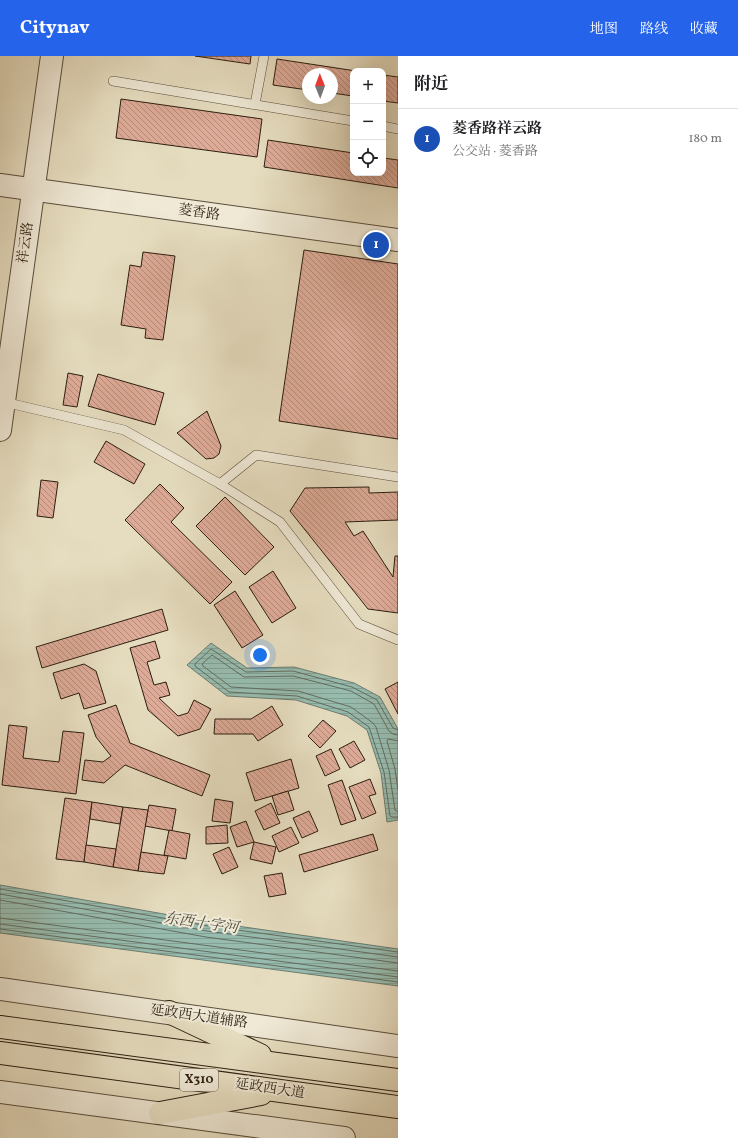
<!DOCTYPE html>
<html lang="zh">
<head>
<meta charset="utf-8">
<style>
  :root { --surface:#fff; --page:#f2f2f2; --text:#202124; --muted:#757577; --line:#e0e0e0; --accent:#2563eb }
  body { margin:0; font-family:Vollkorn,"Noto Serif SC",serif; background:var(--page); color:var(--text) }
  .controls { position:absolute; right:12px; top:12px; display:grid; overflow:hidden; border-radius:8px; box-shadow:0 4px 16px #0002 }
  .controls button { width:36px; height:36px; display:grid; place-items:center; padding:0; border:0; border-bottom:1px solid var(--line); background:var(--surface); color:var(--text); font:20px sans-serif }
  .compass { position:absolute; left:302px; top:12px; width:36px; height:36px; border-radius:50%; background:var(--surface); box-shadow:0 4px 16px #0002; rotate:359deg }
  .you { position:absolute; left:260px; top:599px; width:14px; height:14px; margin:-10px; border:3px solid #fff; border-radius:50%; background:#1a73e8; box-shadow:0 0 0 6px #1a73e833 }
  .badge { display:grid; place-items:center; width:26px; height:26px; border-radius:50%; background:var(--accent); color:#fff; font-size:13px; font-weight:700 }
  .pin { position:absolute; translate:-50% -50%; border:2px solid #fff; box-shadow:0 1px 4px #0006 }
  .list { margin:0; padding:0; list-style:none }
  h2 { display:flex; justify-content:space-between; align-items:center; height:52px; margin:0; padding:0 16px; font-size:17px }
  h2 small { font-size:13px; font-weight:400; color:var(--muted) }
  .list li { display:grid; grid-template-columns:26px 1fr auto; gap:12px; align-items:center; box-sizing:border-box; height:60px; padding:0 16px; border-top:1px solid var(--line) }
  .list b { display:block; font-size:15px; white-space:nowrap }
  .list p { margin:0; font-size:13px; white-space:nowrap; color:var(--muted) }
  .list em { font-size:13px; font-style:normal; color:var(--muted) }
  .icon { flex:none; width:22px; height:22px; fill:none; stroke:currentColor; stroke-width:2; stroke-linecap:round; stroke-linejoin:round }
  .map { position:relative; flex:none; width:398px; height:1082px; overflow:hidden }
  header { display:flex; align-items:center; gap:24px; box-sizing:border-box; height:56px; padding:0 20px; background:var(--accent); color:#fff }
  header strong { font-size:19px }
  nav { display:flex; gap:22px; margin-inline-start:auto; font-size:14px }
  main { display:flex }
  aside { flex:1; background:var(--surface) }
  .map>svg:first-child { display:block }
  .water { fill:url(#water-rules); stroke:#6c7c6f }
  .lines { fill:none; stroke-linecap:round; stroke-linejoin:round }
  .shore { stroke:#626c60; stroke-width:1 }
  .building { fill:url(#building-back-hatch); stroke:#2c1d10 }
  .service-casing { stroke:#5a4d3c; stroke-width:10 }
  .tertiary-casing { stroke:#5a4d3c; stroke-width:24 }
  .primary-casing { stroke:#2c1d10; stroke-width:24 }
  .service { stroke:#efe9d6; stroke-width:9 }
  .tertiary { stroke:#efe9d6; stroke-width:22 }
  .primary { stroke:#e6ddc0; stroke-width:22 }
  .labels { text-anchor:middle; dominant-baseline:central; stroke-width:4; stroke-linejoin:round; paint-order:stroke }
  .shield { fill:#efe9d6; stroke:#665a4b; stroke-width:1 }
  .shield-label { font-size:13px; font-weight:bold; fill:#2c1d10 }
  .street-label { font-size:14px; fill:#2c1d10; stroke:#efe9d6 }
  .water-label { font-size:15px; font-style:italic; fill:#4c4d40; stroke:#efe9d6 }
</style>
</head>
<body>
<header>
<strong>Citynav</strong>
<nav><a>地图</a><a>路线</a><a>收藏</a></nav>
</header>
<main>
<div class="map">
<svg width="398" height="1082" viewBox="0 0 398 1082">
  <defs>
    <pattern id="water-rules" width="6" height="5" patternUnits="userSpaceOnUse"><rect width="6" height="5" fill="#97bcaf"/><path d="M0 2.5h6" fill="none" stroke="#82a196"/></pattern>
    <pattern id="building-back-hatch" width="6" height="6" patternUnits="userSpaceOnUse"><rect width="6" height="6" fill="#deab98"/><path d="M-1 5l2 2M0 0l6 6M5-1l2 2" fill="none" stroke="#b48b7b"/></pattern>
  </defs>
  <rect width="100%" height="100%" fill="#e6ddc0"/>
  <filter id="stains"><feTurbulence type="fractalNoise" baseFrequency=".005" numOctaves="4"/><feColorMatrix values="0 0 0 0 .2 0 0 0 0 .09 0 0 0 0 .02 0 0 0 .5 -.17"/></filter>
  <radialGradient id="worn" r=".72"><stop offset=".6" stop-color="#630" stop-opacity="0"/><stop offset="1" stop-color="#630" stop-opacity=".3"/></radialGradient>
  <g class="water">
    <polygon points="211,587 247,612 294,611 354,627 380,641 398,673 398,764 387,766 381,717 367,674 347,660 296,644 227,640 187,609"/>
    <polygon points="0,829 209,866 398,893 398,930 0,877"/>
  </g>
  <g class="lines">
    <g class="shore">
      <polyline points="398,674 393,672 377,644 352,631 293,615 246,616 211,593 195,608 195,610 229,636 297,640 348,656 369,671 384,716 390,760 392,761 398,761"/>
      <polyline points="398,679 393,678 389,675 374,648 351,635 293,620 244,621 212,599 202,608 203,610 231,631 298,635 351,651 373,667 376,671 389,714 395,754 398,756"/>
      <polyline points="398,685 388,683 387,685 395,713 398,734"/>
      <polyline points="0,833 208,870 398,896"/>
      <polyline points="0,838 207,875 398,901"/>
      <polyline points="0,844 206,881 398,907"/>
      <polyline points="0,862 398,915"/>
      <polyline points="0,868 398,921"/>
      <polyline points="0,873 398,926"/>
    </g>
  </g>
  <g class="building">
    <polygon points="195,0 251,0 250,8"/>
    <polygon points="277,3 356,15 353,15 353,40 332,37 332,18 308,18 308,34 273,29"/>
    <polygon points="383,19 398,21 398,47 383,45"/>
    <polygon points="121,43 262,63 257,101 116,82"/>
    <polygon points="268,84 353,97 353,117 383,117 383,102 398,104 398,132 264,111"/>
    <polygon points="304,194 398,208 398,383 279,365"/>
    <polygon points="143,196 175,200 163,284 145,282 146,273 121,269 130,209 141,211"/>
    <polygon points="68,317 83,320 77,351 63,349"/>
    <polygon points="98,318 164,337 155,369 88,350"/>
    <polygon points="207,355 221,390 219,398 214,402 206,403 177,377"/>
    <polygon points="106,385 145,408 134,428 94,406"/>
    <polygon points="41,424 58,426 53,462 37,460"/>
    <polygon points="160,428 184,452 171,466 232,526 210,548 125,464"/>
    <polygon points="369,431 369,437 398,436 398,464 345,466 354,480 363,475 393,521 395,500 398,500 398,557 368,553 290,455 305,432"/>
    <polygon points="225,441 274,491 245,519 196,470"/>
    <polygon points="273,515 296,552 272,567 249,531"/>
    <polygon points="235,535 263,579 242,592 214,549"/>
    <polygon points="162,553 168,574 42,612 36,591"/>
    <polygon points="155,585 160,602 147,606 154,629 166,626 170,639 159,642 178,660 188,657 194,644 211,653 200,673 178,680 148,654 130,592"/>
    <polygon points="84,608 96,615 106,647 84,653 79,637 61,643 53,617"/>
    <polygon points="398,626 398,658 385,633"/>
    <polygon points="116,649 130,687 210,719 202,740 125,709 104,727 82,724 85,704 103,706 111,700 96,681 88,659"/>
    <polygon points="272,650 283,669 258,685 253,678 214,678 215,663 251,663"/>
    <polygon points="323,664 336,675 320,692 308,680"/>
    <polygon points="9,669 27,671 23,702 59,706 63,675 84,677 76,738 2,729"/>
    <polygon points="354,685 365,704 350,712 339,693"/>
    <polygon points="331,693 340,713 325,720 316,700"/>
    <polygon points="291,703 299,732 255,745 246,717"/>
    <polygon points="370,723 376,738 369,740 376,757 362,763 349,731"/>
    <polygon points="342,724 356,764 341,769 328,729"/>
    <polygon points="288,735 294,754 278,759 272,740"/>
    <polygon points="65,742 92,746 84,806 56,803"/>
    <polygon points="215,743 233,746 230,767 212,765"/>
    <polygon points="92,746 123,751 120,768 90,763"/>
    <polygon points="271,747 280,767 264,774 255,755"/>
    <polygon points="149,749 176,753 172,775 145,770"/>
    <polygon points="123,751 148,754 138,815 113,811"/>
    <polygon points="309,755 318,775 302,782 293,762"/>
    <polygon points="246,765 254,786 237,791 230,771"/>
    <polygon points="227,769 228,787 206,788 206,771"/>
    <polygon points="291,771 299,787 279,796 272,780"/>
    <polygon points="169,774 190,778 186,803 164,799"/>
    <polygon points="373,778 378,794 304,816 299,799"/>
    <polygon points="254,786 276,791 272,808 250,803"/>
    <polygon points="86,789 116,793 113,811 84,806"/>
    <polygon points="229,791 238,811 222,818 213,798"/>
    <polygon points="141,796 168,800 164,818 138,815"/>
    <polygon points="282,817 286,838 269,841 264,820"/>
  </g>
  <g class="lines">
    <defs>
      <g id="service">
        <polyline points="113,25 353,65"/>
        <polyline points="255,48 264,0"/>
        <polyline points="383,70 398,73"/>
        <polyline points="4,346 124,374 220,428 280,466 359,568 398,584"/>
        <polyline points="220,428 256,399 398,421"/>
      </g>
      <g id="tertiary">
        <polyline points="0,129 398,184"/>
        <polyline points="0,374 52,0"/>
        <polyline points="0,933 398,990"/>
        <polyline points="0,1036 344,1082"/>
      </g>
      <g id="primary">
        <polyline points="169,956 260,999"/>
        <polyline points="0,971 398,1024"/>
        <polyline points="0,997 398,1051"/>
        <polyline points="160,1057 261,1038"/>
      </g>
    </defs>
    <use href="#service" class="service-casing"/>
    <use href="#tertiary" class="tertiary-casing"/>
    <use href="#primary" class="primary-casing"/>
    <use href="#service" class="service"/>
    <use href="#tertiary" class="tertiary"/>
    <use href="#primary" class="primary"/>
  </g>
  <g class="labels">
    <rect class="shield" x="180" y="1013" width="38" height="22" rx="3"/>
    <g class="shield-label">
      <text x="199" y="1024">X310</text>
    </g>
    <g class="street-label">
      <text transform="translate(199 157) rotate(8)">菱香路</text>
      <text transform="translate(26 187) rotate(-82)">祥云路</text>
      <text transform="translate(199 961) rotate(8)">延政西大道辅路</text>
      <text transform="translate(270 1033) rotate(8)">延政西大道</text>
    </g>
    <g class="water-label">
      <text transform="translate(201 868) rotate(8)">东西十字河</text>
    </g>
  </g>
  <rect width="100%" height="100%" filter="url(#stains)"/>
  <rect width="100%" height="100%" fill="url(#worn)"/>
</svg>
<div class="controls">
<button>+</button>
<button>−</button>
<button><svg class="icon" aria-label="locate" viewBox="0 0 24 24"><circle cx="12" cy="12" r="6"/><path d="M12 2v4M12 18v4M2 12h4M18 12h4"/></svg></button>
</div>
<svg class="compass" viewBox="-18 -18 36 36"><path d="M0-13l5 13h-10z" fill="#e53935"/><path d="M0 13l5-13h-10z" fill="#757577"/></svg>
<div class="you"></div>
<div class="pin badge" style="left:376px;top:189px;background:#1a4fb4">1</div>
</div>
<aside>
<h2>附近<small></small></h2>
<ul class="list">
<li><span class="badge" style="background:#1a4fb4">1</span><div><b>菱香路祥云路</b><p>公交站 · 菱香路</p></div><em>180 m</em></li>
</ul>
</aside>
</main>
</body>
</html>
